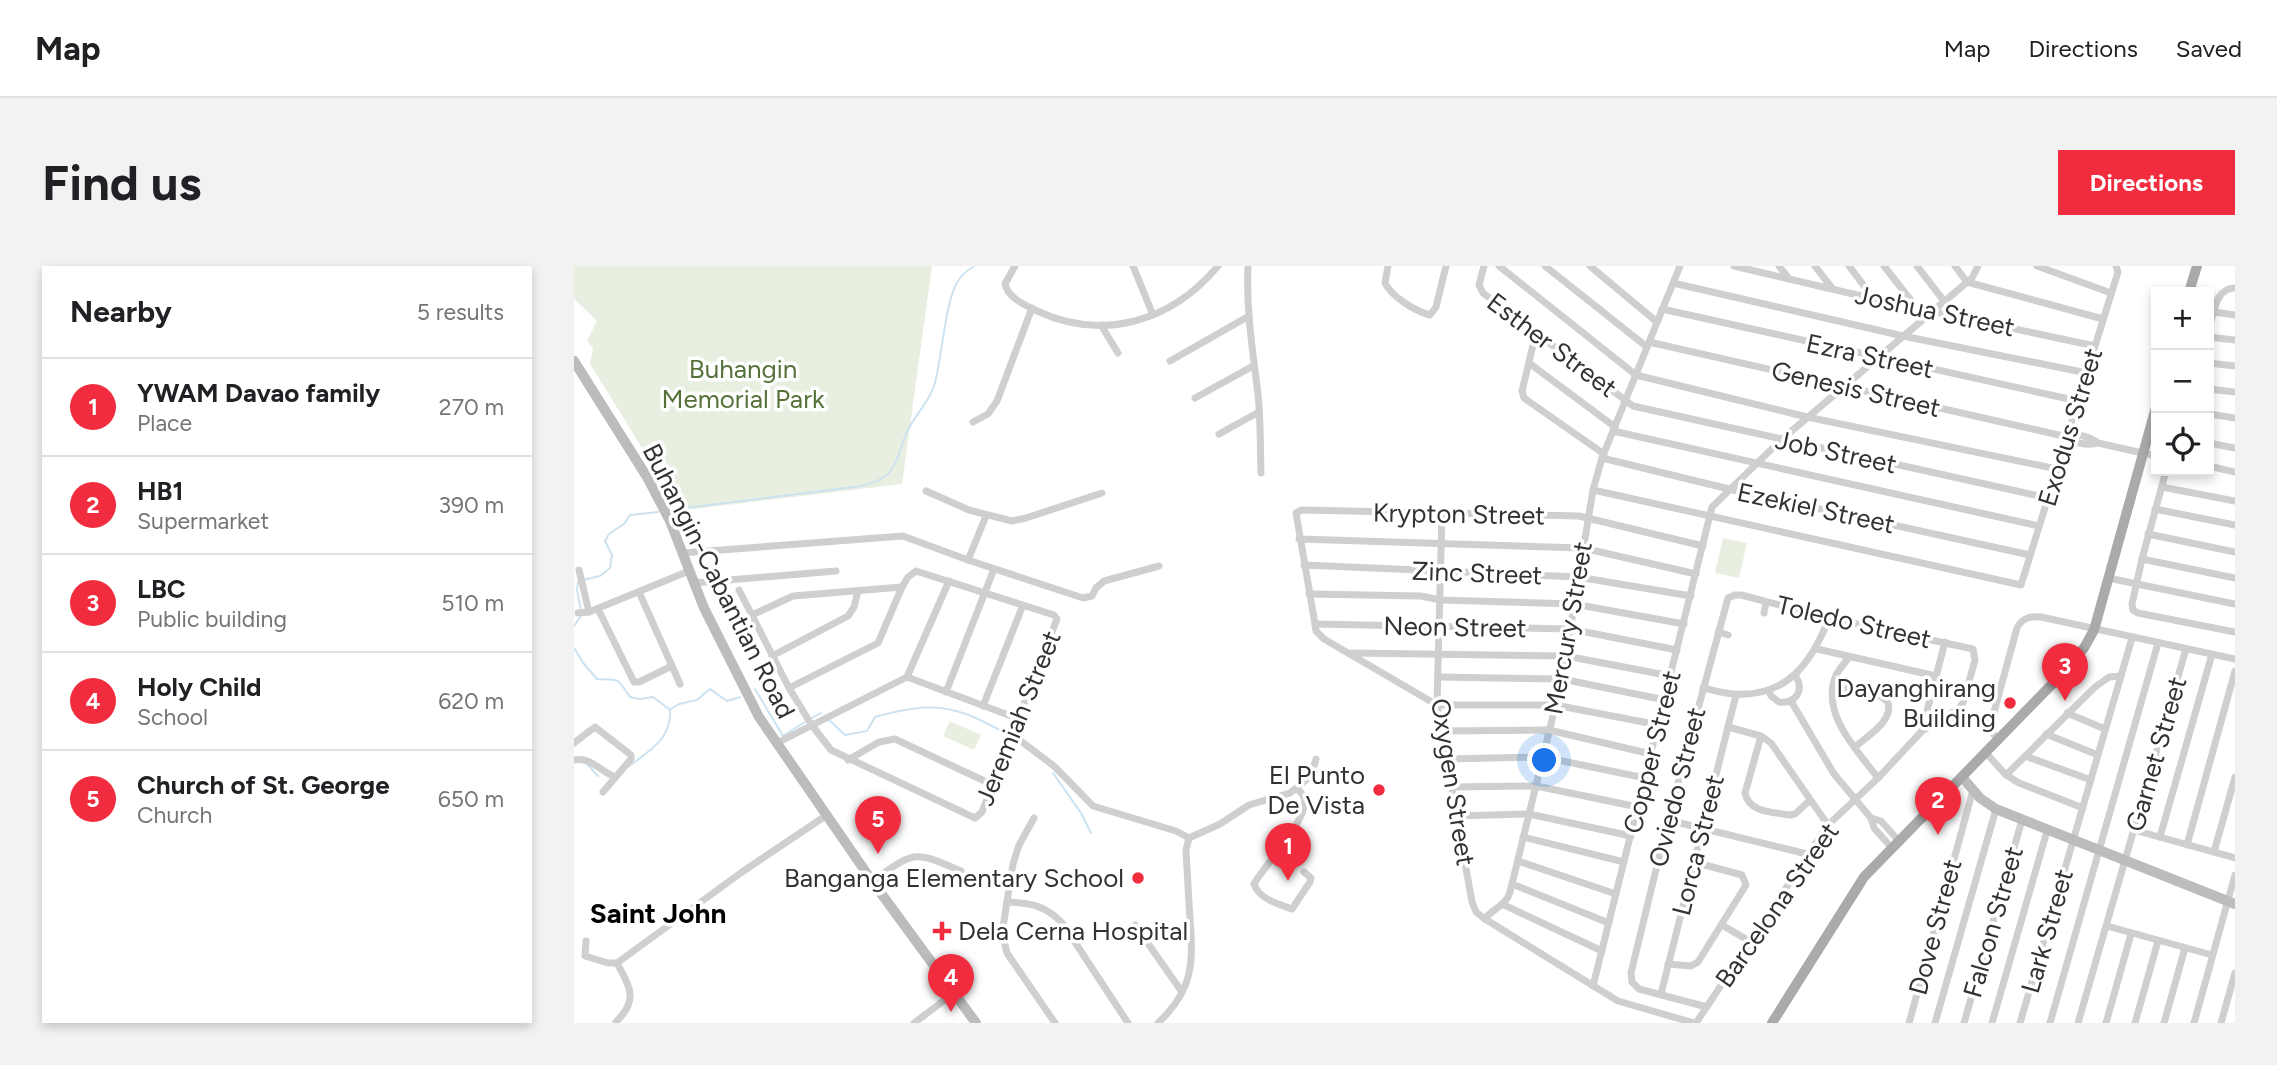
<!DOCTYPE html>
<html lang="en">
<head>
<meta charset="utf-8">
<style>
  :root { --surface:#fff; --page:#f2f2f2; --text:#202124; --muted:#757577; --line:#e0e0e0; --accent:#f12c3e }
  body { margin:0; font-family:Figtree,sans-serif; background:var(--page); color:var(--text) }
  .controls { position:absolute; right:21px; top:21px; display:grid; overflow:hidden; border-radius:0px; box-shadow:0 4px 10px #0003 }
  .controls button { width:63px; height:63px; display:grid; place-items:center; padding:0; border:0; border-bottom:2px solid var(--line); background:var(--surface); color:var(--text); font:35px sans-serif }
  .you { position:absolute; left:971px; top:495px; width:24px; height:24px; margin:-18px; border:5px solid #fff; border-radius:50%; background:#1a73e8; box-shadow:0 0 0 10px #1a73e833 }
  .badge { display:grid; place-items:center; width:46px; height:46px; border-radius:50%; background:var(--accent); color:#fff; font-size:23px; font-weight:700 }
  .pin { position:absolute; translate:-50% -58px; filter:drop-shadow(0 2px 4px #0008) }
  .pin::after { content:''; position:absolute; top:37px; width:24px; height:21px; background:inherit; clip-path:polygon(0 0,100% 0,50% 100%) }
  .list { margin:0; padding:0; list-style:none }
  h2 { display:flex; justify-content:space-between; align-items:center; height:91px; margin:0; padding:0 28px; font-size:30px }
  h2 small { font-size:23px; font-weight:400; color:var(--muted) }
  .list li { display:grid; grid-template-columns:46px 1fr auto; gap:21px; align-items:center; box-sizing:border-box; height:98px; padding:0 28px; border-top:2px solid var(--line) }
  .list b { display:block; font-size:26px; white-space:nowrap }
  .list p { margin:0; font-size:23px; white-space:nowrap; color:var(--muted) }
  .list em { font-size:23px; font-style:normal; color:var(--muted) }
  .icon { flex:none; width:38px; height:38px; fill:none; stroke:currentColor; stroke-width:2; stroke-linecap:round; stroke-linejoin:round }
  .map { position:relative; flex:none; width:1661px; height:757px; overflow:hidden; border-radius:0px }
  header { display:flex; align-items:center; gap:42px; box-sizing:border-box; height:98px; padding:0 35px; background:var(--surface); border-bottom:2px solid var(--line) }
  header strong { font-size:33px }
  nav { display:flex; gap:38px; margin-inline-start:auto; font-size:24px }
  .intro { display:flex; align-items:center; justify-content:space-between; box-sizing:border-box; height:168px; padding:0 42px }
  h1 { margin:0; font-size:49px }
  .button { padding:18px 32px; border-radius:0px; background:var(--accent); color:#fff; font-size:24px; font-weight:700 }
  main { display:flex; gap:42px; padding:0 42px }
  aside { flex:1; background:var(--surface); border-radius:0px; box-shadow:0 4px 10px #0003 }
  .map>svg:first-child { display:block }
  .green { fill:#e9efe0 }
  .lines { fill:none; stroke-linecap:round; stroke-linejoin:round }
  .stream { stroke:#cce2f0; stroke-width:2 }
  .street { stroke:#cfcfcf; stroke-width:7 }
  .secondary { stroke:#bcbcbc; stroke-width:10 }
  .primary { stroke:#aaa; stroke-width:10 }
  .poi-dot { fill:#f12c3e; stroke:#fff; stroke-width:2.5 }
  .labels { text-anchor:middle; dominant-baseline:central; stroke-width:7; stroke-linejoin:round; paint-order:stroke }
  .street-label { font-size:26px; fill:#323232; stroke:#fff }
  .park-label { font-size:26px; fill:#56723b; stroke:#fff }
  .poi-label { font-size:26px; fill:#323232; stroke:#fff; text-anchor:end }
  .neighbourhood-label { font-size:28px; font-weight:bold; fill:#000; stroke:#fff }
</style>
</head>
<body>
<header>
<strong>Map</strong>
<nav><a>Map</a><a>Directions</a><a>Saved</a></nav>
</header>
<div class="intro"><h1>Find us</h1><a class="button">Directions</a></div>
<main>
<aside>
<h2>Nearby<small>5 results</small></h2>
<ul class="list">
<li><span class="badge">1</span><div><b>YWAM Davao family</b><p>Place</p></div><em>270 m</em></li>
<li><span class="badge">2</span><div><b>HB1</b><p>Supermarket</p></div><em>390 m</em></li>
<li><span class="badge">3</span><div><b>LBC</b><p>Public building</p></div><em>510 m</em></li>
<li><span class="badge">4</span><div><b>Holy Child</b><p>School</p></div><em>620 m</em></li>
<li><span class="badge">5</span><div><b>Church of St. George</b><p>Church</p></div><em>650 m</em></li>
</ul>
</aside>
<div class="map">
<svg width="1661" height="757" viewBox="0 0 1661 757">
  <rect width="100%" height="100%" fill="#fff"/>
  <g class="green">
    <polygon points="0,0 358,0 328,218 102,245 84,208 16,98 19,82 13,75 23,55 0,33"/>
    <polygon points="1149,272 1173,277 1165,312 1141,307"/>
    <polygon points="376,455 407,469 400,484 369,470"/>
  </g>
  <g class="lines">
    <g class="stream">
      <path d="M 96,244 L 288,220 C 325,211 320,196 333,166 C 340,150 354,138 360,120 C 368,94 371,34 384,15 C 388,8 394,4 400,0"/>
      <polyline points="9,314 26,310 36,302 38,289 31,275 35,268 50,258 56,249 84,246"/>
      <polyline points="4,316 3,324 7,344"/>
      <polyline points="0,360 7,350"/>
      <path d="M 0,382 L 10,398 L 23,413 C 47,415 41,409 56,431 L 66,433 L 79,431 L 96,444 C 98,473 74,486 54,501"/>
      <polyline points="181,423 209,470 231,456"/>
      <polyline points="97,443 105,438 123,434 136,423 153,435 166,431"/>
      <polyline points="238,452 247,447"/>
      <path d="M 254,453 L 271,469 L 293,465 L 301,451 C 358,435 382,438 434,469"/>
      <polyline points="13,498 24,510"/>
      <polyline points="479,507 507,547 517,567"/>
    </g>
    <g class="street">
      <path d="M 441,0 L 431,18 C 434,32 451,39 463,45 C 530,76 598,55 644,0"/>
      <polyline points="559,0 579,49"/>
      <path d="M 674,0 C 672,41 678,80 683,120 C 687,148 686,179 687,207"/>
      <path d="M 814,0 L 811,17 C 818,31 841,45 856,49 L 862,41 L 872,0"/>
      <polyline points="910,0 905,19 909,27 1059,140 1474,232"/>
      <polyline points="925,0 1062,109 1233,151 1483,203"/>
      <polyline points="971,0 1073,81"/>
      <polyline points="1016,0 1083,56"/>
      <polyline points="1160,0 1300,33 1521,80"/>
      <polyline points="1205,0 1215,13"/>
      <polyline points="1241,0 1258,22"/>
      <polyline points="1275,0 1300,33"/>
      <polyline points="1310,0 1343,42"/>
      <polyline points="1343,0 1370,35"/>
      <polyline points="1381,0 1393,16 1529,53"/>
      <polyline points="1463,0 1537,27"/>
      <polyline points="1099,17 1329,70 1513,107"/>
      <polyline points="1088,43 1504,135"/>
      <polyline points="1640,46 1661,49"/>
      <polyline points="527,59 544,87"/>
      <path d="M 1635,63 C 1640,47 1641,22 1661,22"/>
      <polyline points="962,67 948,125 950,132 1030,188"/>
      <polyline points="1635,71 1661,74"/>
      <path d="M 1075,76 L 1489,170 C 1496,177 1515,180 1524,177"/>
      <polyline points="596,95 675,50"/>
      <polyline points="955,97 1041,161"/>
      <polyline points="1635,97 1661,100"/>
      <polyline points="1635,123 1661,126"/>
      <polyline points="621,132 679,100"/>
      <polyline points="1635,148 1661,152"/>
      <polyline points="399,156 414,148 423,135 458,42"/>
      <polyline points="1039,165 1465,260"/>
      <polyline points="645,168 685,146"/>
      <path d="M 1490,169 C 1499,166 1517,171 1524,177 L 1582,190"/>
      <polyline points="1635,177 1661,182"/>
      <polyline points="1028,192 1155,223 1456,289"/>
      <polyline points="1635,200 1661,206"/>
      <polyline points="1592,205 1568,293 1558,338 1559,344 1564,347 1661,366"/>
      <polyline points="1588,221 1661,235"/>
      <polyline points="1019,224 1447,319 1544,6 1542,0"/>
      <polyline points="352,225 395,244 438,255 452,252 528,227"/>
      <polyline points="1581,243 1661,259"/>
      <polyline points="868,247 863,439 898,636 902,646 911,653 1044,735 1120,757"/>
      <polyline points="1574,268 1661,286"/>
      <polyline points="725,273 1009,282 1122,308"/>
      <polyline points="108,287 329,270 394,294 509,332 518,330 522,322 530,315 585,300"/>
      <polyline points="1568,293 1661,312"/>
      <polyline points="394,294 412,250"/>
      <polyline points="730,299 1004,311 1117,330"/>
      <polyline points="5,304 15,346"/>
      <polyline points="1534,312 1661,338"/>
      <polyline points="120,317 262,305"/>
      <polyline points="165,324 215,422 237,458 257,484 401,552 408,546 483,353 480,349 342,305 334,311 328,321 304,377 215,422"/>
      <polyline points="65,326 106,418"/>
      <polyline points="735,328 847,330 866,334 1000,338 1110,358"/>
      <polyline points="24,343 60,416 65,416 98,400"/>
      <polyline points="4,347 15,346 115,305"/>
      <polyline points="1190,347 1192,336"/>
      <polyline points="178,349 219,330 328,321"/>
      <polyline points="741,358 996,363 1103,384"/>
      <polyline points="1144,366 1154,369"/>
      <polyline points="1243,383 1362,410"/>
      <polyline points="778,387 992,390 1097,410"/>
      <polyline points="198,390 274,350 280,341 284,325"/>
      <path d="M 1275,391 C 1271,397 1265,403 1262,409 C 1246,448 1283,484 1304,512"/>
      <polyline points="333,411 375,315"/>
      <polyline points="864,411 988,413 1091,434"/>
      <path d="M 1260,420 L 1305,429 L 1314,436 C 1320,455 1293,470 1281,481"/>
      <path d="M 1129,422 C 1139,424 1151,428 1161,428 C 1214,431 1238,396 1255,352"/>
      <path d="M 1195,425 L 1197,430 L 1205,436 C 1222,438 1231,424 1221,409"/>
      <polyline points="372,426 420,303"/>
      <polyline points="1217,435 1260,508 1297,552 1300,562 1317,581"/>
      <polyline points="409,440 449,339"/>
      <polyline points="1493,447 1531,463"/>
      <polyline points="1085,459 981,439 863,439 750,373 742,365 741,358 722,247 728,244 1005,250 1129,280"/>
      <polyline points="1154,461 1187,470 1197,477 1254,559"/>
      <polyline points="1348,464 1371,376"/>
      <polyline points="868,465 975,464 1077,488"/>
      <polyline points="1472,468 1524,489"/>
      <polyline points="439,469 480,500 519,540 602,565 615,572"/>
      <path d="M 1187,470 L 1171,527 C 1175,547 1199,546 1216,549 L 1221,548 L 1235,535"/>
      <path d="M 1425,475 L 1418,466 L 1417,457 L 1443,362 C 1448,352 1456,350 1467,351 L 1661,393"/>
      <polyline points="0,477 21,461 57,489 57,493 29,526"/>
      <polyline points="203,477 333,411 445,453"/>
      <polyline points="1412,487 1432,509 1445,517 1509,542"/>
      <polyline points="1451,490 1517,514"/>
      <polyline points="873,493 969,491 1071,512"/>
      <path d="M 0,494 C 17,491 26,505 41,511"/>
      <polyline points="274,494 305,476 321,473 419,519"/>
      <polyline points="1432,509 1521,421 1535,411 1547,410"/>
      <polyline points="877,521 962,520 1064,541"/>
      <path d="M 723,522 C 725,525 728,527 730,531 C 737,552 690,599 680,618 C 685,633 704,638 718,643 L 736,616 L 737,612 L 730,606"/>
      <polyline points="882,550 955,548 1057,570"/>
      <polyline points="460,552 445,579 439,598 428,667 433,687 481,757"/>
      <polyline points="1297,552 1307,555 1324,574"/>
      <polyline points="1094,554 1233,588"/>
      <polyline points="1560,564 1661,592"/>
      <polyline points="949,571 1050,596"/>
      <polyline points="1586,571 1638,388"/>
      <polyline points="615,572 646,558 675,539 716,527 737,510 742,493"/>
      <polyline points="1613,579 1661,405"/>
      <polyline points="1640,586 1661,511"/>
      <polyline points="944,595 1042,628"/>
      <path d="M 298,615 C 342,585 338,584 387,605"/>
      <polyline points="938,618 1035,657"/>
      <path d="M 433,636 C 457,637 473,640 489,658 L 554,757"/>
      <polyline points="928,638 1028,685"/>
      <path d="M 911,653 C 919,642 932,640 936,626 L 988,413 L 1019,224 L 1028,192 L 1106,0"/>
      <polyline points="561,659 608,726"/>
      <polyline points="1148,659 1177,676"/>
      <polyline points="1533,660 1638,689"/>
      <polyline points="12,675 11,690 34,697 43,697 168,606 253,549"/>
      <polyline points="1094,698 1117,700 1124,696 1172,619 1168,609 1120,596"/>
      <polyline points="1019,720 1138,241 1207,174 1398,12 1404,0"/>
      <polyline points="1087,728 1162,429"/>
      <path d="M 42,756 C 65,733 56,722 43,697"/>
      <polyline points="340,757 380,727"/>
      <path d="M 584,757 C 625,719 618,688 615,638 C 614,620 613,602 612,584 L 615,572"/>
      <polyline points="1122,757 1254,559 1304,512 1348,465 1384,443 1389,437 1401,394 1399,383 1255,352 1167,329 1161,329 1154,332 1094,554 1057,707 1058,716 1065,723 1133,741"/>
      <polyline points="1335,757 1399,524"/>
      <polyline points="1361,757 1422,543"/>
      <polyline points="1390,757 1448,554"/>
      <polyline points="1418,757 1473,565"/>
      <polyline points="1446,757 1558,372"/>
      <polyline points="1476,757 1584,377"/>
      <polyline points="1504,757 1612,383"/>
      <polyline points="1532,757 1557,668"/>
      <polyline points="1561,757 1584,675"/>
      <polyline points="1590,757 1611,682"/>
      <polyline points="1620,757 1661,609"/>
      <polyline points="1647,757 1661,707"/>
    </g>
    <g class="secondary">
      <polyline points="0,95 73,211 96,255 130,342 185,451 298,615 402,757"/>
      <polyline points="1388,511 1406,532 1422,543 1661,638"/>
    </g>
    <g class="primary">
      <polyline points="1615,26 1623,0"/>
      <polyline points="1198,757 1290,611 1488,408 1510,382 1520,364 1582,141"/>
    </g>
  </g>
  <g class="poi-dot">
    <circle cx="1436" cy="437" r="7"/>
    <circle cx="805" cy="524" r="7"/>
    <circle cx="564" cy="612" r="7"/>
    <path d="M364.5 654.5h7v7h7v7h-7v7h-7v-7h-7v-7h7z"/>
  </g>
  <g class="labels">
    <g class="street-label">
      <text transform="translate(1361 45) rotate(12)">Joshua Street</text>
      <text transform="translate(978 79) rotate(37)">Esther Street</text>
      <text transform="translate(1296 90) rotate(12)">Ezra Street</text>
      <text transform="translate(1282 123) rotate(13)">Genesis Street</text>
      <text transform="translate(1496 161) rotate(-73)">Exodus Street</text>
      <text transform="translate(1262 186) rotate(12)">Job Street</text>
      <text transform="translate(1242 242) rotate(12)">Ezekiel Street</text>
      <text transform="translate(885 248) rotate(1)">Krypton Street</text>
      <text transform="translate(903 307) rotate(2)">Zinc Street</text>
      <text transform="translate(145 315) rotate(63)">Buhangin-Cabantian Road</text>
      <text transform="translate(1280 356) rotate(13)">Toledo Street</text>
      <text transform="translate(881 361) rotate(1)">Neon Street</text>
      <text transform="translate(994 362) rotate(-80)">Mercury Street</text>
      <text transform="translate(444 452) rotate(-68)">Jeremiah Street</text>
      <text transform="translate(1078 486) rotate(-76)">Copper Street</text>
      <text transform="translate(1582 488) rotate(-74)">Garnet Street</text>
      <text transform="translate(879 516) rotate(81)">Oxygen Street</text>
      <text transform="translate(1103 521) rotate(-76)">Oviedo Street</text>
      <text transform="translate(1124 579) rotate(-76)">Lorca Street</text>
      <text transform="translate(1203 639) rotate(-55)">Barcelona Street</text>
      <text transform="translate(1419 656) rotate(-74)">Falcon Street</text>
      <text transform="translate(1361 661) rotate(-75)">Dove Street</text>
      <text transform="translate(1473 665) rotate(-74)">Lark Street</text>
    </g>
    <g class="park-label">
      <text x="169" y="103">Buhangin<tspan x="169" dy="30">Memorial Park</tspan></text>
    </g>
    <g class="poi-label">
      <text x="1422" y="422">Dayanghirang<tspan x="1422" dy="30">Building</tspan></text>
      <text x="791" y="509">El Punto<tspan x="791" dy="30">De Vista</tspan></text>
      <text x="550" y="612">Banganga Elementary School</text>
      <text x="384" y="665" text-anchor="start">Dela Cerna Hospital</text>
    </g>
    <g class="neighbourhood-label">
      <text x="84" y="647">Saint John</text>
    </g>
  </g>
</svg>
<div class="controls">
<button>+</button>
<button>−</button>
<button><svg class="icon" aria-label="locate" viewBox="0 0 24 24"><circle cx="12" cy="12" r="6"/><path d="M12 2v4M12 18v4M2 12h4M18 12h4"/></svg></button>
</div>
<div class="you"></div>
<div class="pin badge" style="left:714px;top:615px">1</div>
<div class="pin badge" style="left:1364px;top:569px">2</div>
<div class="pin badge" style="left:1491px;top:435px">3</div>
<div class="pin badge" style="left:377px;top:746px">4</div>
<div class="pin badge" style="left:304px;top:588px">5</div>
</div>
</main>
</body>
</html>
